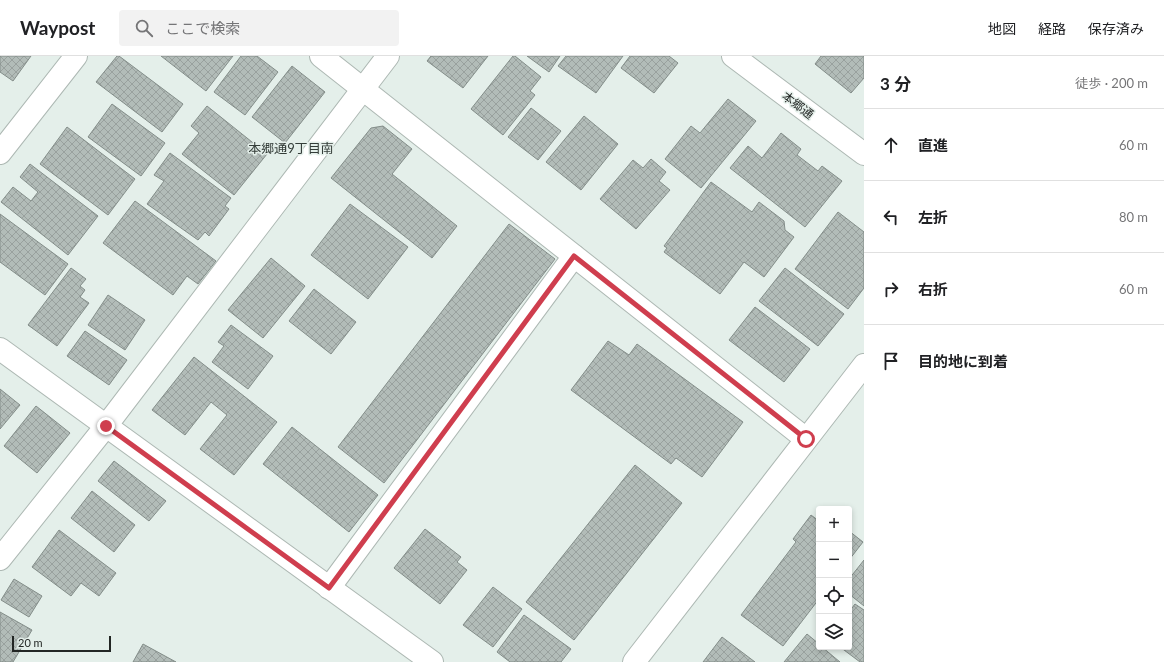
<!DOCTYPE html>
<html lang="ja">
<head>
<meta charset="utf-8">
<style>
  :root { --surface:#fff; --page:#f2f2f2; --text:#202124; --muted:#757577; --line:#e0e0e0 }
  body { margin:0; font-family:Lato,"Noto Sans JP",sans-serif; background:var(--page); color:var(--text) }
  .controls { position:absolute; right:12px; bottom:12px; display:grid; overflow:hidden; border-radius:4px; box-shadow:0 2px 6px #0003 }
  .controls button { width:36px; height:36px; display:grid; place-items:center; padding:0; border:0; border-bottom:1px solid var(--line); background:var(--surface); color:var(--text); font:20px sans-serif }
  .scale { position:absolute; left:12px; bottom:10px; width:99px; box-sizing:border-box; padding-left:4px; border:2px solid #222624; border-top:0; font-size:11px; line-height:14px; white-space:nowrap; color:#222624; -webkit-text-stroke:3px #e4efea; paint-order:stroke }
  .stop { position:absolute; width:12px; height:12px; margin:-9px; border:3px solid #cf3e4e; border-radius:50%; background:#fff }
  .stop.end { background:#cf3e4e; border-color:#fff; box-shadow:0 1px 4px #0008 }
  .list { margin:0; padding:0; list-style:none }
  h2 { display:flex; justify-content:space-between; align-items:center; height:52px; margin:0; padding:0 16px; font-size:17px }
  h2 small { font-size:13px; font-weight:400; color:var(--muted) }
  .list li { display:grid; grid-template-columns:26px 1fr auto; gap:12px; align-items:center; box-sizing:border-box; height:72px; padding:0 16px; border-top:1px solid var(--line) }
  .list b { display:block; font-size:15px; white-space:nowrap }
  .list em { font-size:13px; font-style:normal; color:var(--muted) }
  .icon { flex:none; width:22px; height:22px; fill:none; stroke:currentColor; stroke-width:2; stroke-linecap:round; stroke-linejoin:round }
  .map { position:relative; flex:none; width:864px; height:606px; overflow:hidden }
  header { display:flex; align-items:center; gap:24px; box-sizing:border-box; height:56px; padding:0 20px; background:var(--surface); border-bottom:1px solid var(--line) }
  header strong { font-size:19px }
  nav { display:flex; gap:22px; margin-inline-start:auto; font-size:14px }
  .search { width:280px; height:36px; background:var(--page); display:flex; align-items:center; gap:10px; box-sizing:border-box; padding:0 14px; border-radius:4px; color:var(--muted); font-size:15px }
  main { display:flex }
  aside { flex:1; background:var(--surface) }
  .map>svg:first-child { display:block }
  .building { fill:url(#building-cross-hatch); stroke:#838d89 }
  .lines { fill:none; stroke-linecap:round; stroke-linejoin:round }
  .minor-casing { stroke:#adb8b3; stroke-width:24 }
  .minor { stroke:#fff; stroke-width:22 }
  .route { stroke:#cf3e4e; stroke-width:5 }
  .labels { text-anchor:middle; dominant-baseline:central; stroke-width:3; stroke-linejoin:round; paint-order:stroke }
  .street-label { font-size:12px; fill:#222624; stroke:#e4efea }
  .neighbourhood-label { font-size:13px; fill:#343d39; stroke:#e4efea }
</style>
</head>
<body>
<header>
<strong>Waypost</strong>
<div class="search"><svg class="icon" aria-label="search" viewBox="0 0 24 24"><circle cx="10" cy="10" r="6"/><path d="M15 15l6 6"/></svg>ここで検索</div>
<nav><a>地図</a><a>経路</a><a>保存済み</a></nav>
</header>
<main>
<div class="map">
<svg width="864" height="606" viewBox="0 0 864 606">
  <defs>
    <pattern id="building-cross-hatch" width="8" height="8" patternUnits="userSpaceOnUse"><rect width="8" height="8" fill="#b2bcb8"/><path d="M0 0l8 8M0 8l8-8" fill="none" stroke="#99a19e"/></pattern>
  </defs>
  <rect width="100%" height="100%" fill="#e4efea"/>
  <g class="building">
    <polygon points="0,0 31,0 13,25 0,16"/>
    <polygon points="117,0 119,0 183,48 162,76 96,26"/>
    <polygon points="161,0 233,0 206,35"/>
    <polygon points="241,0 257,0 278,16 245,59 214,36"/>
    <polygon points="431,0 488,0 463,32 427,5"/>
    <polygon points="513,0 515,0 541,21 530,35 535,39 503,79 471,53"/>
    <polygon points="527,0 560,0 549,16"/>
    <polygon points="566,0 623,0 596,37 558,10"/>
    <polygon points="630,0 669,0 678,7 654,37 621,12"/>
    <polygon points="821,0 864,0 864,22 851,37 815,8"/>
    <polygon points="292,10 325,36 285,87 252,61"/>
    <polygon points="728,43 756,65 701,132 665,103 691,70 700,77"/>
    <polygon points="112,48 165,87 141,120 88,81"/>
    <polygon points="207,50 267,98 234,139 182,98 199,77 191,70"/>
    <polygon points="531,52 561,75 538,104 508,81"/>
    <polygon points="584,60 618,88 581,134 546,106"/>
    <polygon points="383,70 412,93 392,118 457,170 432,202 331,122 371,72"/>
    <polygon points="67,71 135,123 108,159 40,108"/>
    <polygon points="781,77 801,93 797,99 818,115 822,110 842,125 805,171 730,112 748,90 762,102"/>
    <polygon points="170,97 231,142 225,150 229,153 209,180 205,176 198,184 147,148 164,125 154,119"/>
    <polygon points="651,103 666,116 659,125 670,134 636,173 600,143 633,104 643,112"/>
    <polygon points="30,108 98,160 68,199 1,146 13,131 31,145 38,136 20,121"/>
    <polygon points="711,126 752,156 759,146 784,165 785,174 794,181 764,221 744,206 720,238 664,196 667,192 664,190"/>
    <polygon points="135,145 216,205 198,228 187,220 173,239 103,187"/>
    <polygon points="350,148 408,191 368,243 311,199"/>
    <polygon points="838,156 864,176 864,232 848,253 795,213"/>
    <polygon points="0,158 68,208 45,239 0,206"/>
    <polygon points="509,168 555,203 384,427 338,391"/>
    <polygon points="271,202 305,230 263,282 228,254"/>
    <polygon points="71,212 86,223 80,230 85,234 80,241 89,247 57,290 28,269"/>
    <polygon points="785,212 844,258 818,290 759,245"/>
    <polygon points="314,233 356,266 331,298 289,265"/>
    <polygon points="108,239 145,264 125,294 88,269"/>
    <polygon points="755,251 810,293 784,326 729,284"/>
    <polygon points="231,269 273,300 248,333 212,306 224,290 218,286"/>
    <polygon points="85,275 127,304 109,329 67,300"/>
    <polygon points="608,285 629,299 637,288 743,366 702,421 676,402 671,408 571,334"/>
    <polygon points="194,301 277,366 234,419 200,393 227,359 211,346 185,379 152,354"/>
    <polygon points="0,333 20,349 0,373"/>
    <polygon points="36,350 70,377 37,417 4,390"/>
    <polygon points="292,371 378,439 349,476 263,408"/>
    <polygon points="114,405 166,445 149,465 98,425"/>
    <polygon points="635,409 682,447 574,584 526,546"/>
    <polygon points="92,435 135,469 114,496 71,462"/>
    <polygon points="811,459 819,465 819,543 783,590 741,559 796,486 793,483"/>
    <polygon points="425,473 461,501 457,506 467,514 440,548 394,512"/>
    <polygon points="59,474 116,517 99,540 81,527 71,540 32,511"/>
    <polygon points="849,475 863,486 849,504"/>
    <polygon points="864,504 864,550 849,538 849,523"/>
    <polygon points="14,523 42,540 29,561 1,544"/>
    <polygon points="493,531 522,553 493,591 463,569"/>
    <polygon points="855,548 864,554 864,606 860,606 840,591 849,591 849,556"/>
    <polygon points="0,556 32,574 13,606 0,606"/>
    <polygon points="524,559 571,593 561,606 510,606 497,596"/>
    <polygon points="807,578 819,588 819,591 822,591 840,606 784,606"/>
    <polygon points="722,581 755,606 703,606"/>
    <polygon points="143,588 176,606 133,606"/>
  </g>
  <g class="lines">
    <defs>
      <g id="minor">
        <polyline points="321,0 806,383"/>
        <polyline points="733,0 864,98"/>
        <polyline points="0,97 76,0"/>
        <polyline points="0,293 432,606"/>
        <polyline points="0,503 106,370 388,0"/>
        <polyline points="329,532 574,200"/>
        <polyline points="634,606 864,309"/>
      </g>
    </defs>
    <use href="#minor" class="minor-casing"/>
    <use href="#minor" class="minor"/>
  </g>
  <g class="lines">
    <polyline class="route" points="106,370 329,532 574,200 806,383"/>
  </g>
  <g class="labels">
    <g class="street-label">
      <text transform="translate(798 49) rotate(37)">本郷通</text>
    </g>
    <g class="neighbourhood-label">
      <text x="291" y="92">本郷通9丁目南</text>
    </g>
  </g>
</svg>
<div class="controls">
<button>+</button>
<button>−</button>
<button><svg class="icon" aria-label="locate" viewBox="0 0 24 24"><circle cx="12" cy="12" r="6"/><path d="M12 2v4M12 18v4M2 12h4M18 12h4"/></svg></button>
<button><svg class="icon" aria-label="layers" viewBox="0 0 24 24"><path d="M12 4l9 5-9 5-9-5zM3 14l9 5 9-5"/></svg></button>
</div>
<div class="scale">20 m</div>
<div class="stop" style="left:806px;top:383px"></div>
<div class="stop end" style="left:106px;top:370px"></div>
</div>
<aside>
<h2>3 分<small>徒歩 · 200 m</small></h2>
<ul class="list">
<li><svg class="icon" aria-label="ahead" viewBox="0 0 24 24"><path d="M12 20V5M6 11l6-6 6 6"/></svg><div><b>直進</b></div><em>60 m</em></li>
<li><svg class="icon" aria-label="left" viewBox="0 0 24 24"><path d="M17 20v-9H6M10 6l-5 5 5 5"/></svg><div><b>左折</b></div><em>80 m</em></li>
<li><svg class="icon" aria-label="right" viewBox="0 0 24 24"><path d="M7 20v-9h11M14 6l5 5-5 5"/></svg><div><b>右折</b></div><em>60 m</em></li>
<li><svg class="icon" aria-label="arrive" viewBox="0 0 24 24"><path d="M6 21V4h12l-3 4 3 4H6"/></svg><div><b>目的地に到着</b></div></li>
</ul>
</aside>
</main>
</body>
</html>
